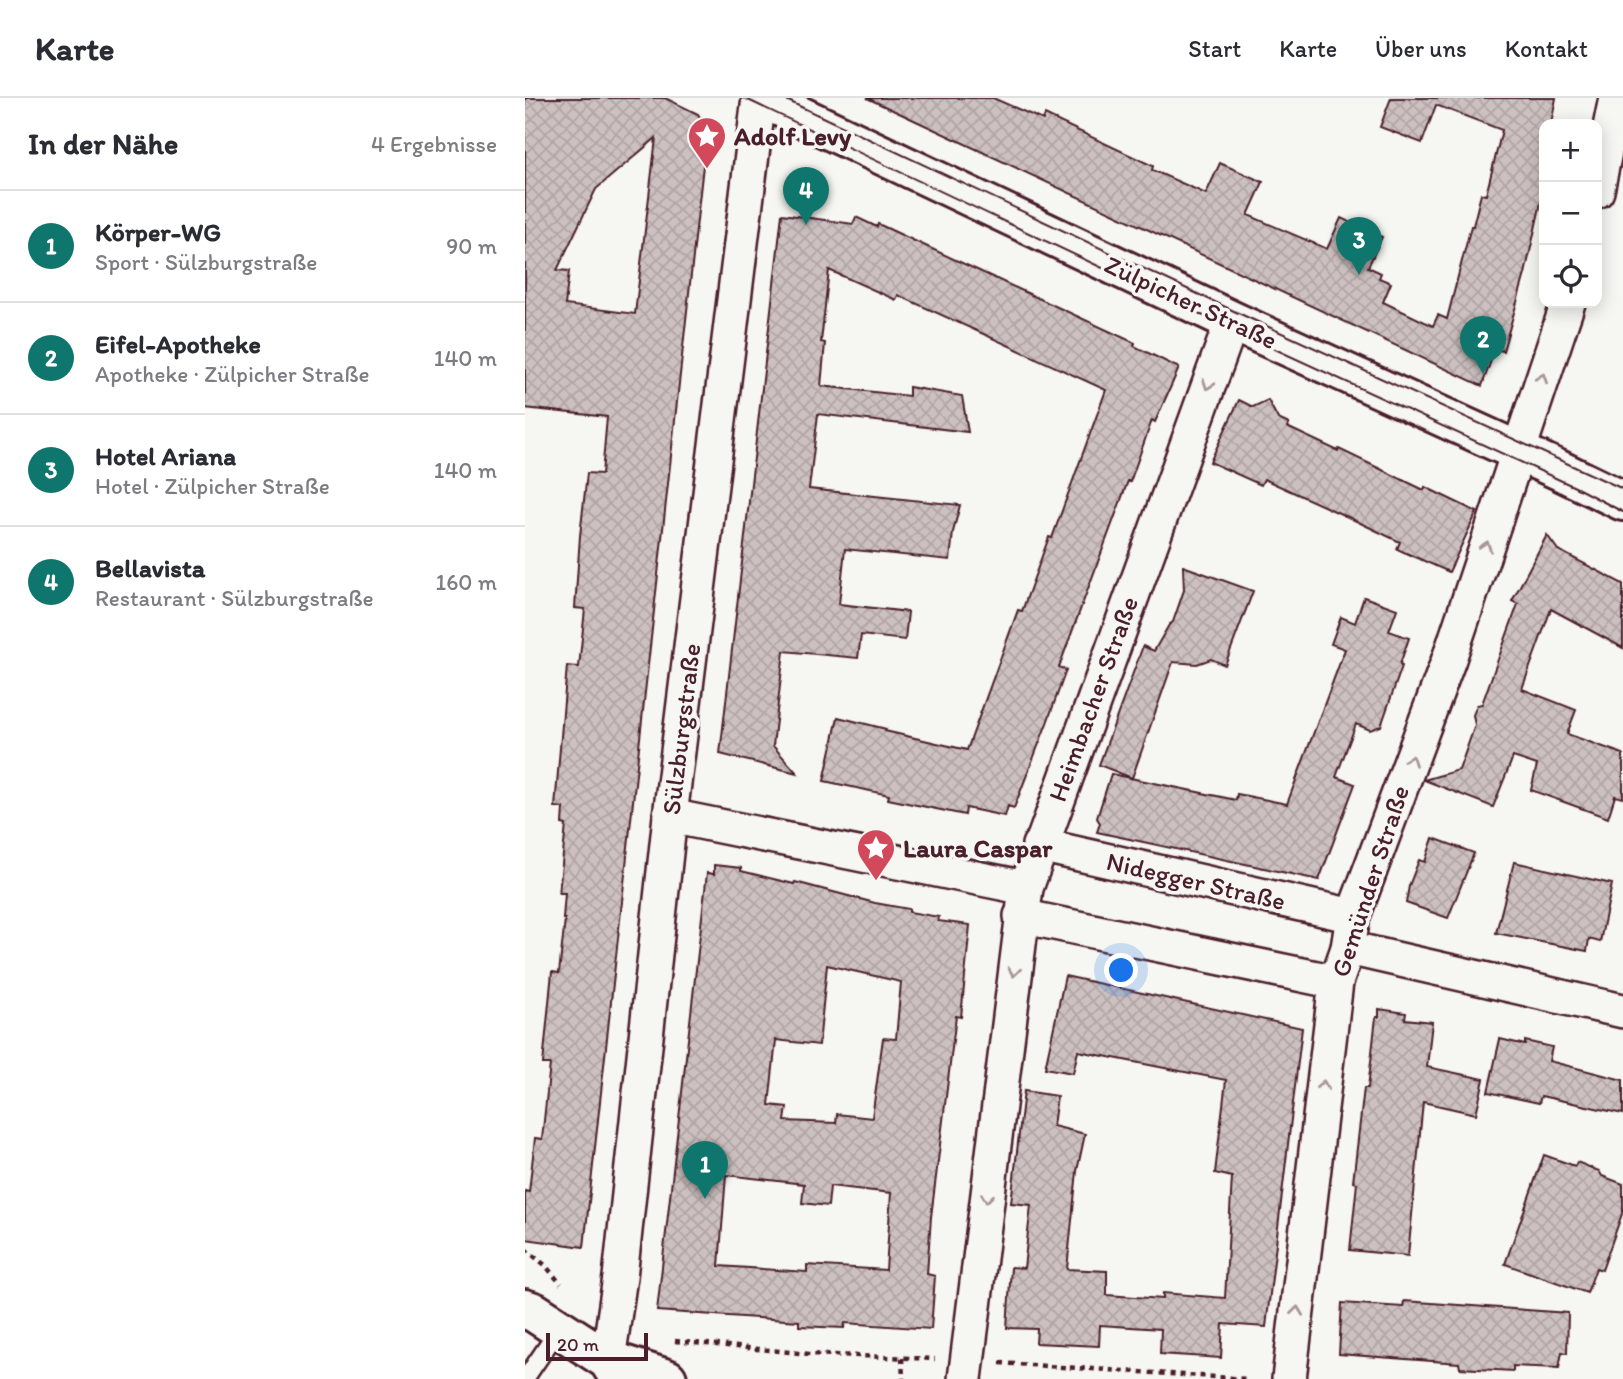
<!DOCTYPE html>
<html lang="de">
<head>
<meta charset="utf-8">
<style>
  :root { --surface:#fff; --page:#f7f7f7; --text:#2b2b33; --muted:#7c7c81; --line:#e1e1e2; --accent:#0f766e }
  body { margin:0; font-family:Itim,sans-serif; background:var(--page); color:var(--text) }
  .controls { position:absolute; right:21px; top:21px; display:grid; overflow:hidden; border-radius:14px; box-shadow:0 4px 18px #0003 }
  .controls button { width:63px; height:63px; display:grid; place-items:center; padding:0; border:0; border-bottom:2px solid var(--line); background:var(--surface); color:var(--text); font:35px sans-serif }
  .scale { position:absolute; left:21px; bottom:18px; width:102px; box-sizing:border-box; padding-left:7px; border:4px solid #4a1f2b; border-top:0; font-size:19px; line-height:24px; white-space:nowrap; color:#4a1f2b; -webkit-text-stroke:5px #f6f6f2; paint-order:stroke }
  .you { position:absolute; left:597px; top:873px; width:24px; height:24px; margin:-18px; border:5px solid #fff; border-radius:50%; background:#1a73e8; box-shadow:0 0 0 10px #1a73e833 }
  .badge { display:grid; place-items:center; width:46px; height:46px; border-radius:50%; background:var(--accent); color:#fff; font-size:23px; font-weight:700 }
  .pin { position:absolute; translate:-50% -58px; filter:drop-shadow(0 2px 4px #0008) }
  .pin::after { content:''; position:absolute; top:37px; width:24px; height:21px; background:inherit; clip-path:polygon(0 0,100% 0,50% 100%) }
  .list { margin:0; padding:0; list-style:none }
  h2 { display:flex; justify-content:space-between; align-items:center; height:91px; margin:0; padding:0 28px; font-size:30px }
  h2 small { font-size:23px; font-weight:400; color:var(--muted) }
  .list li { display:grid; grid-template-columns:46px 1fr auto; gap:21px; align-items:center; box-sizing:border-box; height:112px; padding:0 28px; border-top:2px solid var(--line) }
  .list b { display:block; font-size:26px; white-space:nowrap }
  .list p { margin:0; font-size:23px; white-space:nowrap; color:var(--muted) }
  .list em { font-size:23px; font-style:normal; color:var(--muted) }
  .icon { flex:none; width:38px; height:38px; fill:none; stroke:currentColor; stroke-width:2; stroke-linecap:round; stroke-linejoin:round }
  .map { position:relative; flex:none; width:1098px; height:1281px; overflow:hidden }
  header { display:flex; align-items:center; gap:42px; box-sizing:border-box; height:98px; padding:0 35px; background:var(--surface); border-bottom:2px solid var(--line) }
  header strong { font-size:33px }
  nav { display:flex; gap:38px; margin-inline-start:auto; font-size:24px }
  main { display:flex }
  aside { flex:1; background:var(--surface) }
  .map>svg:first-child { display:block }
  .building { fill:url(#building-cross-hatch); stroke:#4a1f2b; stroke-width:2; fill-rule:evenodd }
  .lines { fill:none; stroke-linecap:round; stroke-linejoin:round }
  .service-casing { stroke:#4a1f2b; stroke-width:21 }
  .minor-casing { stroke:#4a1f2b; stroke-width:38 }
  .tertiary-casing { stroke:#4a1f2b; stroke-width:44 }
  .path { stroke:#4a1f2b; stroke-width:4.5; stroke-dasharray:5 5; stroke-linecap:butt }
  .service { stroke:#f6f6f2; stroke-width:16 }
  .minor { stroke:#f6f6f2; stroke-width:33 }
  .tertiary { stroke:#f6f6f2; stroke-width:38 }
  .tram { stroke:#4a1f2b; stroke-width:2 }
  .oneway { stroke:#a99598 }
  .labels { text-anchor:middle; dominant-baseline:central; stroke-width:7; stroke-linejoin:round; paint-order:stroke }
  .poi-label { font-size:26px; font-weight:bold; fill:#4a1f2b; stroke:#f6f6f2; text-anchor:start }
  .street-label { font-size:26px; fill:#4a1f2b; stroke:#f6f6f2 }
</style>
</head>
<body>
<header>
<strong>Karte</strong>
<nav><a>Start</a><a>Karte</a><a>Über uns</a><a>Kontakt</a></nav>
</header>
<main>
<aside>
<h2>In der Nähe<small>4 Ergebnisse</small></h2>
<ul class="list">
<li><span class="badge">1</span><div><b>Körper-WG</b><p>Sport · Sülzburgstraße</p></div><em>90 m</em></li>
<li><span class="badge">2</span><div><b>Eifel-Apotheke</b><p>Apotheke · Zülpicher Straße</p></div><em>140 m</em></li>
<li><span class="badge">3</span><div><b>Hotel Ariana</b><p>Hotel · Zülpicher Straße</p></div><em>140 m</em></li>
<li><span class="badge">4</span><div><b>Bellavista</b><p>Restaurant · Sülzburgstraße</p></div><em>160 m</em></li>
</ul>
</aside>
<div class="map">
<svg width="1098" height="1281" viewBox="0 0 1098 1281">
  <defs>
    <pattern id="building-cross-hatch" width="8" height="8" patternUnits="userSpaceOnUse" patternTransform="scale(1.75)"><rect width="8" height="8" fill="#ccc1c0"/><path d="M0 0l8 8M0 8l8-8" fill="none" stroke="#b1a5a5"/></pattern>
  </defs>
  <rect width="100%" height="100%" fill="#f6f6f2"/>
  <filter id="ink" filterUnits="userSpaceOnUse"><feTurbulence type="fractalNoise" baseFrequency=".0143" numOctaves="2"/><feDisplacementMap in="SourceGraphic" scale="14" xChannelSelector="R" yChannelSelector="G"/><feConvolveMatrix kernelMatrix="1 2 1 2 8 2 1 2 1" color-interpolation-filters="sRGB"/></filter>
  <g filter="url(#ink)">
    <g class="building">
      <path d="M 0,0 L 140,0 L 173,16 L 182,31 L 59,1149 L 0,1141 L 0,1093 L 4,1094 L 10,1040 L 17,1041 L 25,966 L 18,966 L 27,874 L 34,875 L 40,821 L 38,821 L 40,795 L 34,795 L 41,727 L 37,726 L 38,710 L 30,709 L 42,568 L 54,569 L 60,511 L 50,510 L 55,438 L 62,375 L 77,376 L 82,319 L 0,310 ZM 131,40 L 110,216 L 40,207 L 44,173 L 32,172 L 71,91 Z"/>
      <polygon points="342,0 468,0 518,22 520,17 628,68 627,72 681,96 695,65 738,84 723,117 802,151 816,120 857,139 843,169 856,175 854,180 866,185 858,204 908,228 913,217 922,221 946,128 948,128 956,96 961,97 977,32 911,7 897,45 855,29 866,0 1031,0 1026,26 1019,26 1019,91 1000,176 978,253 970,251 957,288"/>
      <polygon points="257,116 328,126 331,119 352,129 353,126 610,245 609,248 654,270 630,324 627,322 605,384 603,383 534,569 541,572 522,625 489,710 483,708 480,718 441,710 440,717 363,701 364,697 299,683 313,619 361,631 360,633 442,652 493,512 497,513 524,439 527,440 581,292 373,197 371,202 304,172 296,244 300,245 296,288 384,298 384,289 437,298 443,334 293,316 284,391 435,407 428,434 425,462 320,451 314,506 383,514 380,542 336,537 333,560 259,553 248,648 272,675 195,656"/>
      <polygon points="714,302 728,309 743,302 753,321 764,326 762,329 813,353 814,351 899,392 900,389 952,414 924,474 872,451 875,444 825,420 739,381 736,387 685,364"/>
      <polygon points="1022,437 1033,452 1098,486 1098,550 1026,511 997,591 1051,612 1042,636 1098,656 1098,700 1090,698 1083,720 1006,692 1012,667 988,659 968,709 899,682 934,672 950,627 948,617 952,607 957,606 993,506 987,503"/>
      <polygon points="658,468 728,493 700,567 686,561 672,566 648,564 607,680 574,667 618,548 629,553 644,527 648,524 659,492"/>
      <polygon points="839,499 872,511 864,533 884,540 875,566 877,568 856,628 845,632 831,626 811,679 830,686 794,782 572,734 575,725 572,720 586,676 711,702 712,696 762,706 820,551 806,546 816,519 830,525"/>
      <polygon points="908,740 949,755 923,820 881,805 884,788 894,762 900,764"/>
      <polygon points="989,764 1087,786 1075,844 1064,841 1062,853 971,835"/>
      <path d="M 189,767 L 216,770 L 216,773 L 269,786 L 270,784 L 350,805 L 384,811 L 384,814 L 414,819 L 413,823 L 445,827 L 436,919 L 431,918 L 406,1119 L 402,1176 L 410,1178 L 406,1231 L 320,1225 L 319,1230 L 274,1228 L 274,1223 L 132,1213 L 182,775 L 189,776 ZM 302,867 L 376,884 L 371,941 L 358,940 L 347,1020 L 312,1016 L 311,1025 L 260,1023 L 262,1009 L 244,1007 L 251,942 L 294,947 ZM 201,1077 L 279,1086 L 277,1105 L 303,1108 L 305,1088 L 366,1095 L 361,1172 L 282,1167 L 282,1174 L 194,1168 Z"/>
      <polygon points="540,878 777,930 741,1229 698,1226 696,1260 635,1256 636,1231 575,1227 574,1248 511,1245 512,1231 482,1230 486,1169 499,1170 506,1107 486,1105 499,993 532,998 528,1028 560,1036 552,1073 542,1171 582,1173 582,1197 638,1201 638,1195 700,1200 707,1079 690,1075 701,982 553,953 548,975 520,970"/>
      <polygon points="854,911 881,915 880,921 907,924 902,969 959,981 951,1016 898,1004 883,1158 825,1152 832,1085 828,1084 839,990 843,990 851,919 854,919"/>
      <polygon points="975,941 1000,947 1000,943 1027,949 1024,963 1098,982 1098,1016 1016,998 1014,1005 963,994"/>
      <polygon points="1019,1057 1050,1068 1052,1064 1074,1073 1077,1078 1098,1086 1098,1113 1077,1172 1071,1170 1062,1195 980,1166"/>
      <polygon points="879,1203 1043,1215 1042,1255 1037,1254 1034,1270 988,1268 988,1273 935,1270 934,1265 814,1256 817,1205 878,1209"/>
    </g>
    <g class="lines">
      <defs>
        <polyline id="service" points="0,1281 34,1231"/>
        <g id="minor">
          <polyline points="1072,93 1091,0"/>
          <polyline points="145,718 501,790"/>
          <polyline points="514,747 828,818"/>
          <polyline points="496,818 811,884"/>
          <polyline points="823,850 1098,913"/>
          <polyline points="83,1262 95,1179 145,718 234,0"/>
          <polyline points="440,1281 501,790 707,223"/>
          <polyline points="764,1281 811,884 823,850 828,818 924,561 1043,205"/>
        </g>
        <g id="tertiary">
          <polyline points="237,0 707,223 1034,372 1098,403"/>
          <polyline points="0,1211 9,1214 83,1262 95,1281"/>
          <polyline points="83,1262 142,1281"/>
        </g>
      </defs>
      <use href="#service" class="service-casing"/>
      <use href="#minor" class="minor-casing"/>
      <use href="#tertiary" class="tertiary-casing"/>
      <g class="path">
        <polyline points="0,1151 20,1167 36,1186"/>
        <polyline points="150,1243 285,1256 410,1261"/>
        <polyline points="377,1260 378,1281"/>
        <polyline points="475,1265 722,1281"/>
      </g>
      <use href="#service" class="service"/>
      <use href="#minor" class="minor"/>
      <use href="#tertiary" class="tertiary"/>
      <g class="tram">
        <polyline points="219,0 704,230 1050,389 1098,414"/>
        <polyline points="257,0 711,214 1098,391"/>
      </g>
    </g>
    <defs><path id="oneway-chevron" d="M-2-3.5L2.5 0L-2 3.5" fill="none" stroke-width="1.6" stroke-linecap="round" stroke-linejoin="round" transform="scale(1.75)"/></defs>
    <g class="oneway">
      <use href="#oneway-chevron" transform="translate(1017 280) rotate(-71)"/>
      <use href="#oneway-chevron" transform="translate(683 287) rotate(110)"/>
      <use href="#oneway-chevron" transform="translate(961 448) rotate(-72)"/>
      <use href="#oneway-chevron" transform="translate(886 662) rotate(-70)"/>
      <use href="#oneway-chevron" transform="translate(489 874) rotate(97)"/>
      <use href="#oneway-chevron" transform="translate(798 987) rotate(-83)"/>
      <use href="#oneway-chevron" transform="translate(462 1100) rotate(97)"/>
      <use href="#oneway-chevron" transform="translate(772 1213) rotate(-83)"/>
    </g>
  </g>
  <defs>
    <symbol id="sight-pin" viewBox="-11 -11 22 30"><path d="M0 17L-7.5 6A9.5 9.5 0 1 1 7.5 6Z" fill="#d1495b" stroke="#f6f6f2"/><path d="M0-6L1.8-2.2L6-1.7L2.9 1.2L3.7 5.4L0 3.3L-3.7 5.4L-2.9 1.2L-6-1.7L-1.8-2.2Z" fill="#fff"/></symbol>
  </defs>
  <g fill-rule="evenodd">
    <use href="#sight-pin" x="160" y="16" width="44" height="60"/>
    <use href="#sight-pin" x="329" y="728" width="44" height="60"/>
  </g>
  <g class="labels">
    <g class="poi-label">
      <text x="209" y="38">Adolf Levy</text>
      <text x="378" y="750">Laura Caspar</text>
    </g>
    <g class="street-label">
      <text transform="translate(666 204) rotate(25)">Zülpicher Straße</text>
      <text transform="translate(568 601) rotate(-70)">Heimbacher Straße</text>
      <text transform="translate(156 631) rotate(-83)">Sülzburgstraße</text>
      <text transform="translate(671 783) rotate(13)">Nidegger Straße</text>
      <text transform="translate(845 783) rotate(-72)">Gemünder Straße</text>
    </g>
  </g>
</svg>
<div class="controls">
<button>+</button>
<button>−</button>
<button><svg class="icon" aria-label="locate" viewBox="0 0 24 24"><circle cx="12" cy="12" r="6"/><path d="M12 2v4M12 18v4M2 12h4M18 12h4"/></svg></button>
</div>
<div class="scale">20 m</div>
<div class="you"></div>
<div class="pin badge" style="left:180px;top:1101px">1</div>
<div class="pin badge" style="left:958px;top:276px">2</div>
<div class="pin badge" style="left:834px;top:177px">3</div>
<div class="pin badge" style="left:281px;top:127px">4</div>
</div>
</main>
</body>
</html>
